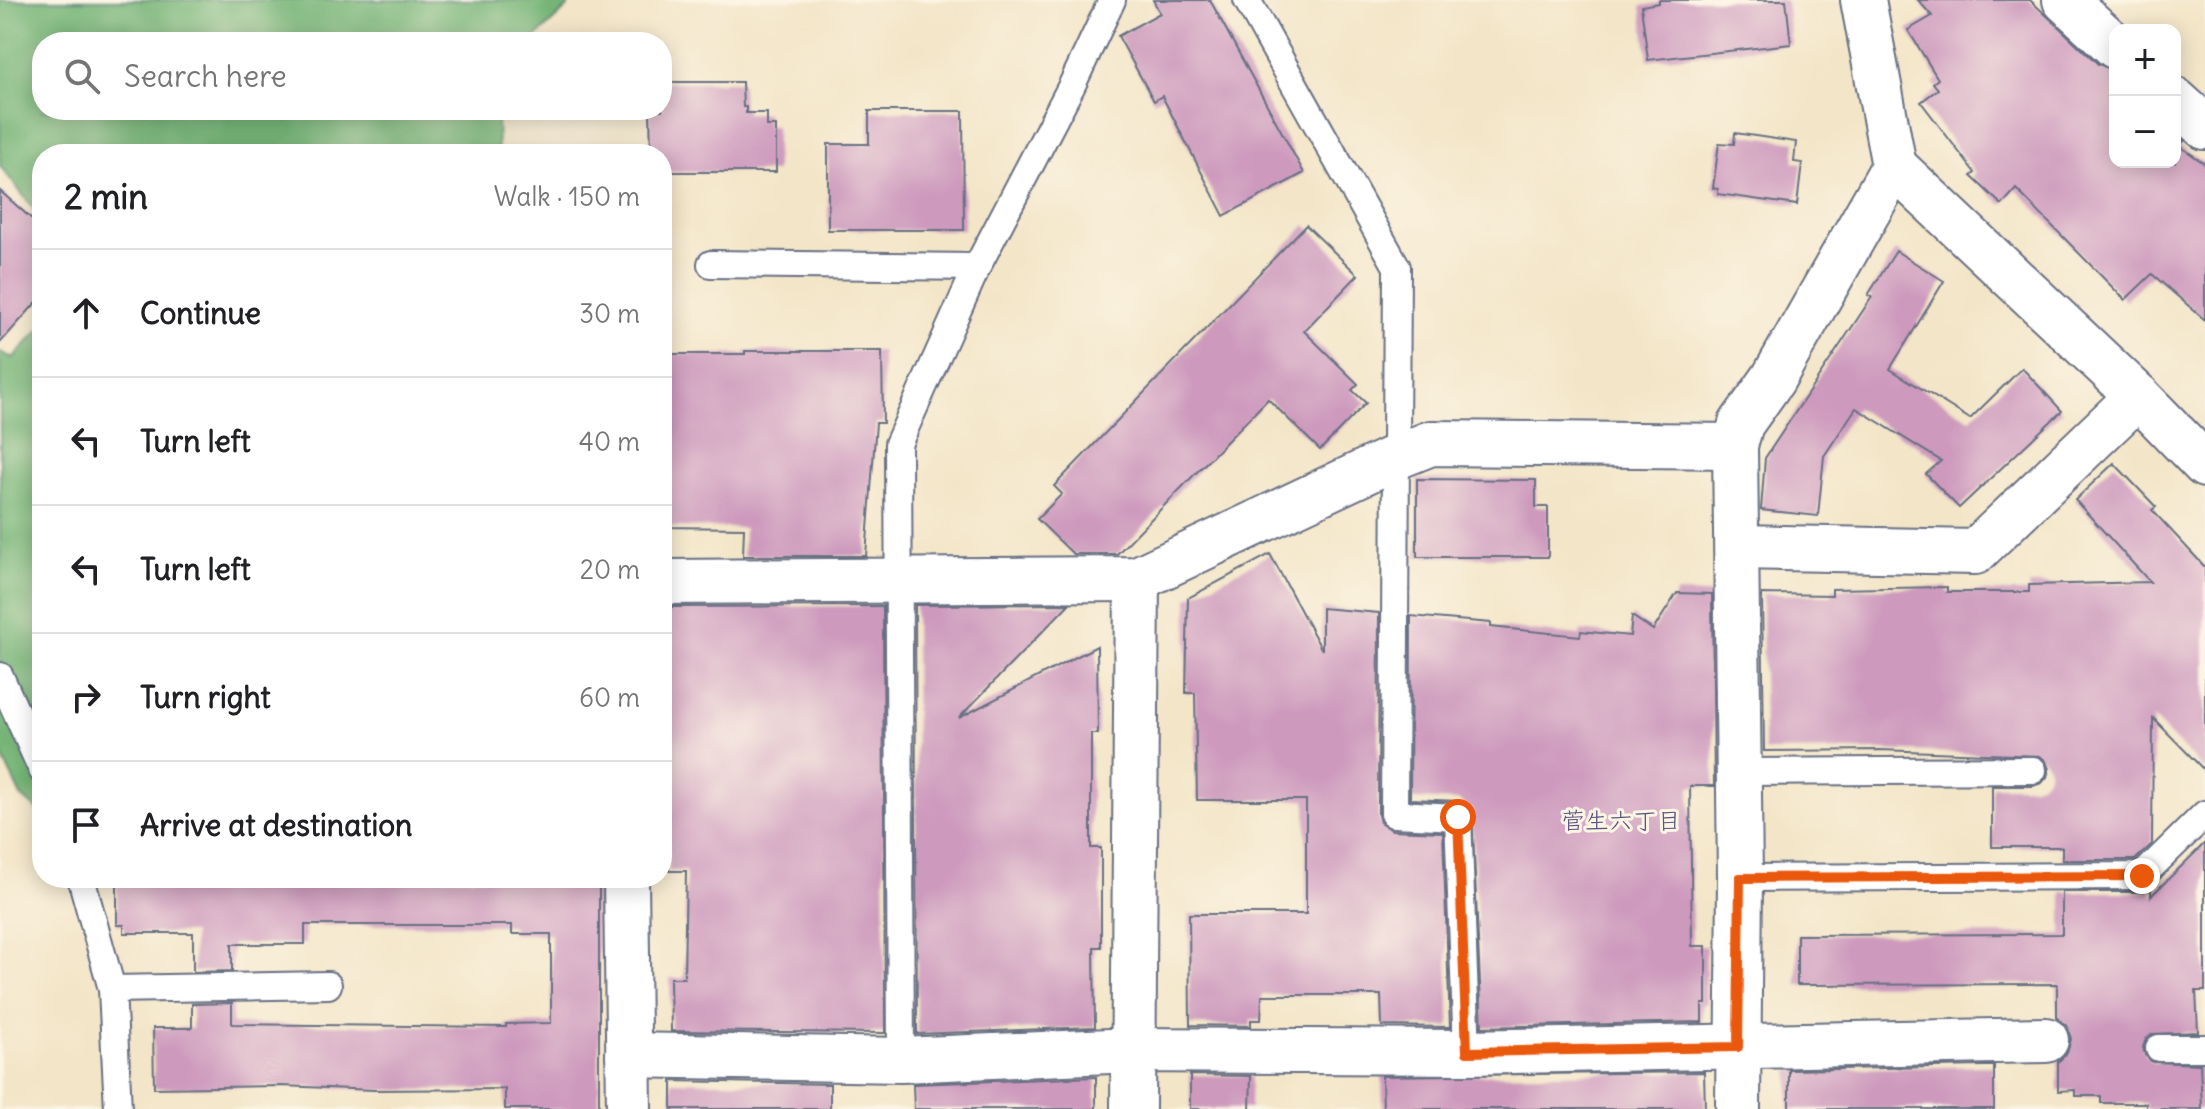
<!DOCTYPE html>
<html lang="en">
<head>
<meta charset="utf-8">
<style>
  :root { --surface:#fff; --page:#f6f6f6; --text:#202124; --muted:#757577; --line:#e0e0e0 }
  body { margin:0; font-family:Delius,"Klee One",sans-serif; background:var(--page); color:var(--text) }
  .controls { position:absolute; right:24px; top:24px; display:grid; overflow:hidden; border-radius:16px; box-shadow:0 4px 20px #0003 }
  .controls button { width:72px; height:72px; display:grid; place-items:center; padding:0; border:0; border-bottom:2px solid var(--line); background:var(--surface); color:var(--text); font:40px sans-serif }
  .stop { position:absolute; width:24px; height:24px; margin:-18px; border:6px solid #ea580c; border-radius:50%; background:#fff }
  .stop.end { background:#ea580c; border-color:#fff; box-shadow:0 2px 8px #0008 }
  .list { margin:0; padding:0; list-style:none }
  h2 { display:flex; justify-content:space-between; align-items:center; height:104px; margin:0; padding:0 32px; font-size:34px }
  h2 small { font-size:26px; font-weight:400; color:var(--muted) }
  .list li { display:grid; grid-template-columns:52px 1fr auto; gap:24px; align-items:center; box-sizing:border-box; height:128px; padding:0 32px; border-top:2px solid var(--line) }
  .list b { display:block; font-size:30px; white-space:nowrap }
  .list em { font-size:26px; font-style:normal; color:var(--muted) }
  .icon { flex:none; width:44px; height:44px; fill:none; stroke:currentColor; stroke-width:2; stroke-linecap:round; stroke-linejoin:round }
  .map { position:relative; flex:none; width:2205px; height:1109px; overflow:hidden }
  .search { position:absolute; background:var(--surface); box-shadow:0 4px 20px #0003; left:32px; top:32px; width:640px; height:88px; display:flex; align-items:center; gap:20px; box-sizing:border-box; padding:0 28px; border-radius:32px; color:var(--muted); font-size:30px }
  .panel { position:absolute; background:var(--surface); box-shadow:0 4px 20px #0003; left:32px; top:144px; width:640px; height:744px; border-radius:32px }
  .map>svg:first-child { display:block }
  .forest { fill:#74b476; stroke:#48726a; stroke-width:2 }
  .building { fill:#cd9abd }
  .lines { fill:none; stroke-linecap:round; stroke-linejoin:round }
  .lane-casing { stroke:#676f83; stroke-width:30 }
  .street-casing { stroke:#676f83; stroke-width:48 }
  .secondary-casing { stroke:#676f83; stroke-width:48 }
  .lane { stroke:#fff; stroke-width:26 }
  .street { stroke:#fff; stroke-width:44 }
  .secondary { stroke:#fff; stroke-width:44 }
  .route { stroke:#ea580c; stroke-width:10 }
  .labels { text-anchor:middle; dominant-baseline:central; stroke-width:6; stroke-linejoin:round; paint-order:stroke }
  .neighbourhood-label { font-size:24px; fill:#59547f; stroke:#fcf5e5 }
</style>
</head>
<body>
<div class="map">
<svg width="2205" height="1109" viewBox="0 0 2205 1109">
  <rect width="100%" height="100%" fill="#fcf5e5"/>
  <filter id="ink" filterUnits="userSpaceOnUse"><feTurbulence type="fractalNoise" baseFrequency=".0125" numOctaves="2"/><feDisplacementMap in="SourceGraphic" scale="16" xChannelSelector="R" yChannelSelector="G"/><feConvolveMatrix kernelMatrix="1 2 1 2 8 2 1 2 1" color-interpolation-filters="sRGB"/></filter>
  <filter id="wash" filterUnits="userSpaceOnUse"><feTurbulence type="fractalNoise" baseFrequency=".006" numOctaves="4" result="noise"/><feDisplacementMap in="SourceGraphic" scale="32" xChannelSelector="R" yChannelSelector="G"/><feGaussianBlur stdDeviation="1.8" result="paint"/><feColorMatrix in="noise" values="0 0 0 0 0 0 0 0 0 0 0 0 0 0 0 0 0 1.4 0 .05"/><feComposite in="paint" operator="in"/></filter>
  <g filter="url(#wash)">
    <rect width="100%" height="100%" fill="#f3e5c8"/>
    <g class="forest">
      <polygon points="0,0 568,0 568,7 531,42 42,42 42,110 497,110 498,154 42,154 42,219 0,166"/>
      <polygon points="42,327 42,814 21,796 0,752 0,352 13,358"/>
    </g>
    <g id="blocks">
      <g class="building">
        <polygon points="1153,0 1210,0 1304,173 1224,216 1162,96 1154,101 1118,36 1160,13"/>
        <polygon points="1659,0 1786,0 1791,44 1648,60 1641,6 1659,3"/>
        <polygon points="1918,0 2030,0 2098,64 2115,70 2115,162 2175,162 2175,134 2184,141 2180,146 2205,164 2205,320 2152,274 2125,300 2016,189 2002,205 1971,176 1975,173 1921,102 1938,89 1933,83 1938,79 1908,30 1932,16"/>
        <polygon points="662,82 742,82 743,107 746,107 746,113 767,113 767,126 776,126 776,172 662,172 662,154 651,154 650,110 662,110"/>
        <polygon points="869,111 963,111 964,230 828,230 828,144 869,144"/>
        <polygon points="1735,133 1796,142 1794,162 1802,163 1797,205 1718,194 1718,189 1713,188 1719,143 1734,144"/>
        <polygon points="0,191 42,228 42,296 0,343"/>
        <polygon points="1306,225 1358,275 1304,331 1358,384 1352,390 1366,403 1320,450 1268,399 1117,554 1073,554 1037,519 1062,494 1054,486"/>
        <polygon points="1896,251 1944,281 1890,369 1970,419 2022,368 2062,411 1959,508 1926,474 1941,461 1856,408 1824,456 1818,516 1761,510 1765,458 1872,297 1868,295"/>
        <polygon points="745,351 882,351 883,423 876,423 866,556 743,556 744,528 662,527 663,354 745,354"/>
        <polygon points="2114,463 2156,507 2152,510 2205,567 2205,771 2153,718 2152,844 2135,860 2062,860 2062,847 1992,847 1992,786 2033,786 2042,783 2047,777 2049,769 2046,761 2040,756 1880,750 1764,751 1762,594 1832,595 1832,589 1947,587 1947,592 2029,592 2029,585 2150,582 2075,500"/>
        <polygon points="1417,479 1536,480 1536,507 1548,507 1548,557 1417,557"/>
        <polygon points="1270,554 1322,650 1322,608 1379,613 1378,815 1380,822 1392,830 1443,832 1450,1027 1382,1026 1381,995 1262,995 1261,1020 1251,1020 1251,1026 1190,1025 1189,914 1306,914 1306,800 1197,800 1195,693 1186,693 1188,598"/>
        <polygon points="1677,593 1712,594 1714,786 1690,786 1692,946 1706,946 1706,1004 1702,1004 1702,1022 1482,1027 1472,810 1459,801 1410,799 1411,616 1491,623 1491,627 1580,636 1581,631 1630,636 1632,616 1653,630"/>
        <polygon points="1069,604 959,718 1097,646 1098,734 1091,734 1091,848 1101,848 1101,947 1094,947 1095,1027 917,1034 915,605"/>
        <polygon points="883,606 885,1033 671,1031 670,978 684,978 686,871 669,871 667,781 663,781 666,652 663,652 663,607"/>
        <polygon points="2205,843 2205,991 2196,991 2198,1032 2152,1034 2146,1039 2143,1047 2145,1055 2152,1062 2200,1064 2202,1109 2146,1109 2146,1103 2101,1103 2101,1096 2075,1096 2075,1090 2058,1091 2058,1062 2067,1053 2071,1039 2067,1026 2057,1018 2057,984 1797,985 1797,935 2062,934 2062,892 2142,892 2151,889 2151,896"/>
        <polygon points="347,878 599,878 599,1109 505,1109 505,1089 374,1090 282,1086 154,1088 153,1028 192,1028 192,1004 232,1003 232,1024 506,1027 506,1024 551,1023 551,934 512,934 512,925 305,925 305,944 232,944 232,971 193,972 193,933 124,933 124,925 117,925 117,881 267,884 267,881 347,881"/>
        <polygon points="1983,1066 1994,1066 1994,1109 1789,1109 1789,1070"/>
        <polygon points="1704,1072 1705,1109 1383,1109 1382,1076"/>
        <polygon points="1190,1075 1251,1076 1250,1109 1190,1109"/>
        <polygon points="1096,1077 1096,1109 914,1109 913,1084"/>
        <polygon points="672,1081 830,1084 830,1109 672,1109"/>
      </g>
    </g>
  </g>
  <g filter="url(#ink)">
    <use href="#blocks" fill-opacity="0" stroke="#676f83" stroke-width="2"/>
    <g class="lines">
      <defs>
        <g id="lane">
          <polyline points="1247,0 1397,267 1394,814 1458,817 1467,1052"/>
          <polyline points="711,264 977,267"/>
          <polyline points="0,676 42,770"/>
          <polyline points="1738,772 2033,770"/>
          <polyline points="81,878 112,989 118,1109"/>
          <polyline points="1740,878 2142,876 2205,814"/>
          <polyline points="112,989 328,985"/>
          <polyline points="2159,1048 2205,1048"/>
          <polyline points="901,1060 898,444 977,267 1072,85 1112,0"/>
        </g>
        <g id="street">
          <polyline points="2065,0 2115,46"/>
          <polyline points="2175,100 2205,127"/>
          <polyline points="1738,547 1975,552 2138,396"/>
          <polyline points="662,582 1137,579 1396,457 1431,443 1735,446"/>
          <polyline points="626,878 629,1109"/>
          <polyline points="628,1055 901,1060 1133,1050 1467,1052 2046,1040"/>
          <polyline points="1133,1109 1137,579"/>
          <polyline points="1738,1109 1740,878 1735,446 1741,424 1773,379 1894,166 2138,396 2205,465"/>
        </g>
        <polyline id="secondary" points="1863,0 1894,166"/>
      </defs>
      <use href="#lane" class="lane-casing"/>
      <use href="#street" class="street-casing"/>
      <use href="#secondary" class="secondary-casing"/>
      <use href="#lane" class="lane"/>
      <use href="#street" class="street"/>
      <use href="#secondary" class="secondary"/>
    </g>
  </g>
  <g class="lines" filter="url(#ink)">
    <polyline class="route" points="1458,817 1467,1052 1738,1047 1740,878 2142,876"/>
  </g>
  <g class="labels">
    <g class="neighbourhood-label">
      <text x="1621" y="820">菅生六丁目</text>
    </g>
  </g>
</svg>
<div class="controls">
<button>+</button>
<button>−</button>
</div>
<div class="stop" style="left:1458px;top:817px"></div>
<div class="stop end" style="left:2142px;top:876px"></div>
<div class="search"><svg class="icon" aria-label="search" viewBox="0 0 24 24"><circle cx="10" cy="10" r="6"/><path d="M15 15l6 6"/></svg>Search here</div>
<section class="panel">
<h2>2 min<small>Walk · 150 m</small></h2>
<ul class="list">
<li><svg class="icon" aria-label="ahead" viewBox="0 0 24 24"><path d="M12 20V5M6 11l6-6 6 6"/></svg><div><b>Continue</b></div><em>30 m</em></li>
<li><svg class="icon" aria-label="left" viewBox="0 0 24 24"><path d="M17 20v-9H6M10 6l-5 5 5 5"/></svg><div><b>Turn left</b></div><em>40 m</em></li>
<li><svg class="icon" aria-label="left" viewBox="0 0 24 24"><path d="M17 20v-9H6M10 6l-5 5 5 5"/></svg><div><b>Turn left</b></div><em>20 m</em></li>
<li><svg class="icon" aria-label="right" viewBox="0 0 24 24"><path d="M7 20v-9h11M14 6l5 5-5 5"/></svg><div><b>Turn right</b></div><em>60 m</em></li>
<li><svg class="icon" aria-label="arrive" viewBox="0 0 24 24"><path d="M6 21V4h12l-3 4 3 4H6"/></svg><div><b>Arrive at destination</b></div></li>
</ul>
</section>
</div>
</body>
</html>
